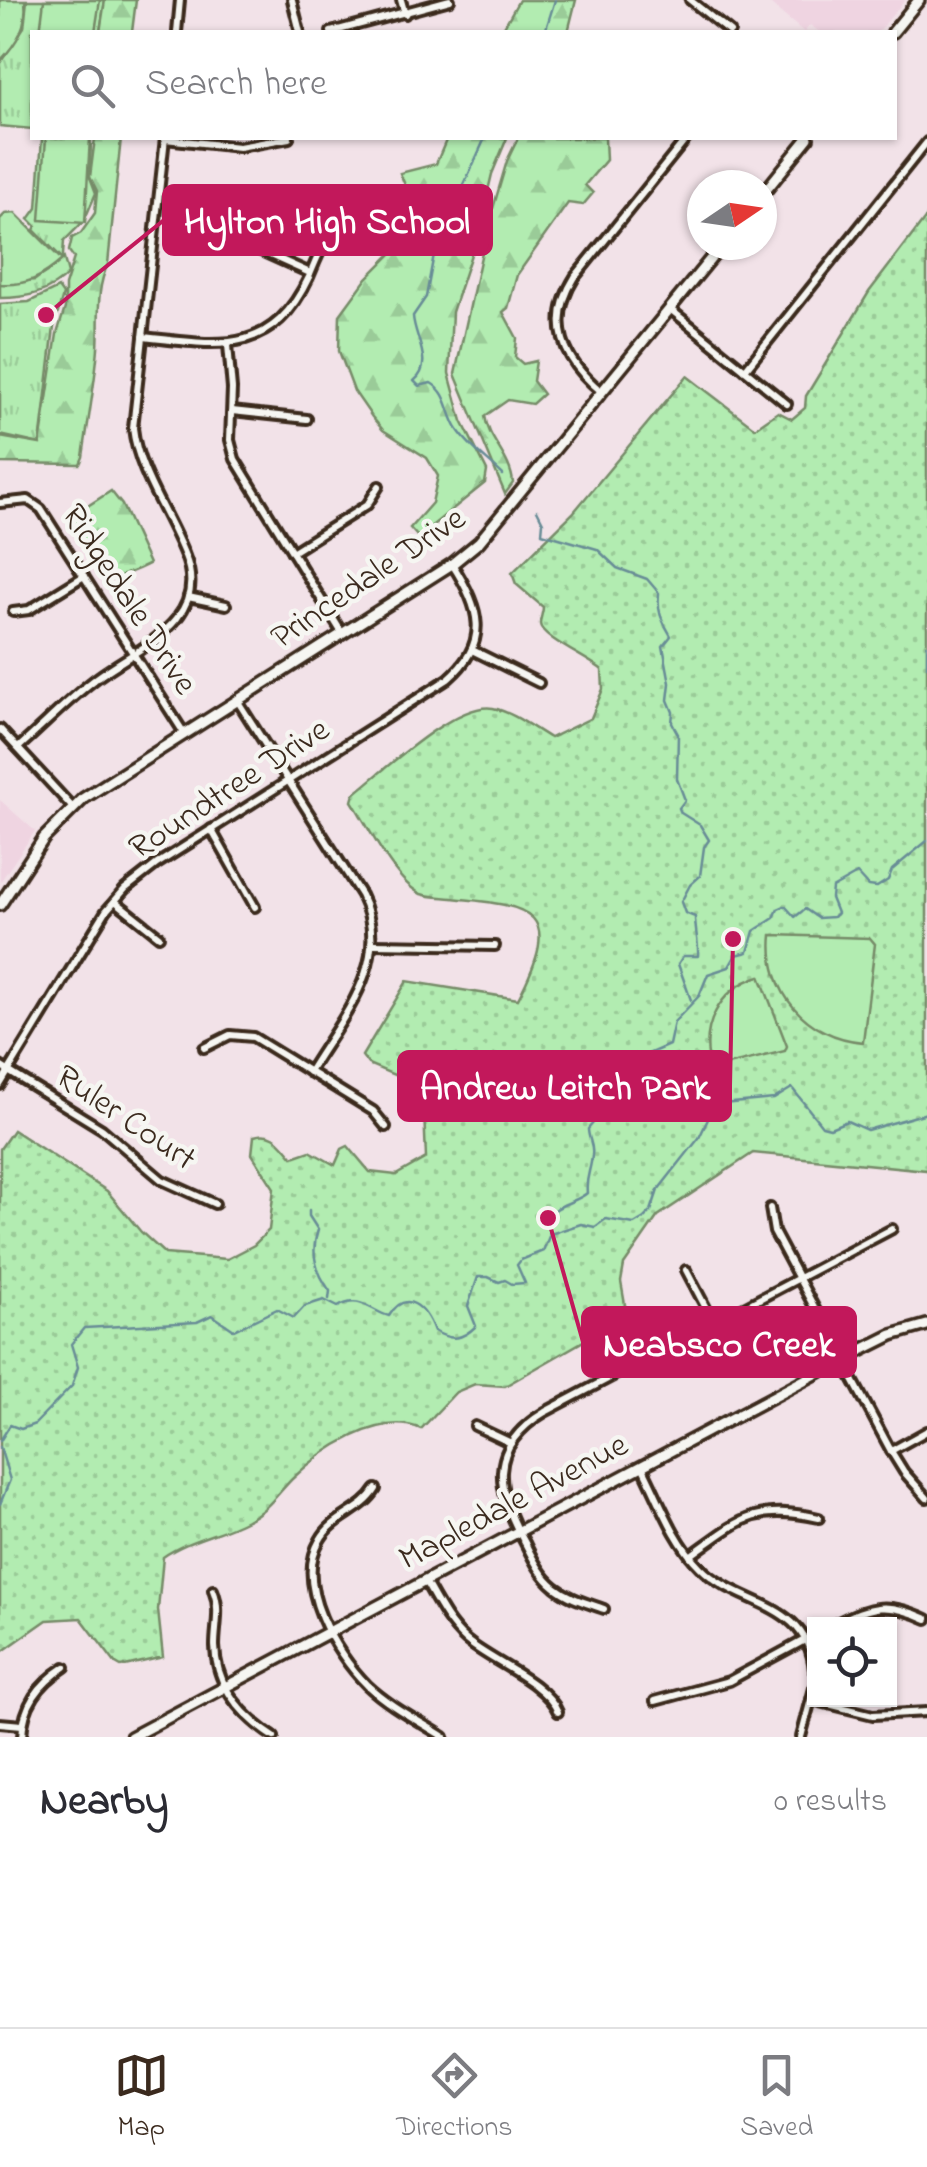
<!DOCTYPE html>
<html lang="en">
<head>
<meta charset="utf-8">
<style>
  :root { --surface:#fff; --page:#f7f7f7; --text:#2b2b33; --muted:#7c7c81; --line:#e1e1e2; --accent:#3b2a1e }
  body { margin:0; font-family:"Indie Flower",sans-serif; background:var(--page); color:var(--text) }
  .controls { position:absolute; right:30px; bottom:30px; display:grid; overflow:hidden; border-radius:0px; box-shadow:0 2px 8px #0004 }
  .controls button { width:90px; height:90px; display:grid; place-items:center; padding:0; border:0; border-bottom:2px solid var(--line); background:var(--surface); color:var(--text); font:50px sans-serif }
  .compass { position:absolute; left:687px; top:170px; width:90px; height:90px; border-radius:50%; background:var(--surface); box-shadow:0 2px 8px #0004; rotate:77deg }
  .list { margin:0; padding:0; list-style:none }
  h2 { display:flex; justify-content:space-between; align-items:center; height:130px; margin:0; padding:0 40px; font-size:42px }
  h2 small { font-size:32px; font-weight:400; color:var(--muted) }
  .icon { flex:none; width:55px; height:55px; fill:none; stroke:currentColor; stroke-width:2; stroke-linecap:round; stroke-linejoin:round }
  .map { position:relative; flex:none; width:927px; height:1737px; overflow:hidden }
  .search { position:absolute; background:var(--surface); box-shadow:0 2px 8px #0004; left:30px; right:30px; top:30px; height:110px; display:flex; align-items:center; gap:25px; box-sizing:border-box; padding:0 35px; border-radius:0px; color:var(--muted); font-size:38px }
  .sheet { height:290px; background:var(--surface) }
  nav { display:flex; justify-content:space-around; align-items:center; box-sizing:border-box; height:140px; border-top:2px solid var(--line); background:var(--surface); font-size:28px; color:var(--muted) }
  nav a { display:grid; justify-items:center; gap:5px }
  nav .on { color:var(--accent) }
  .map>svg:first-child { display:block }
  .built { fill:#efd4e1 }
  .grass { fill:url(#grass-tufts); stroke:#768b68; stroke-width:2.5 }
  .forest { fill:url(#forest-firs); stroke:#768b68; stroke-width:2.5 }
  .park { fill:url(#park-dots); stroke:#768b68; stroke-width:2.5 }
  .pitch { fill:#b2ecb1; stroke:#768b68; stroke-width:2.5 }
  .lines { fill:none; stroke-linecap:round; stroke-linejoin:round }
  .stream { stroke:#678c96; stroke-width:2.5 }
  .minor-casing { stroke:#3b2a1e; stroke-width:14 }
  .tertiary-casing { stroke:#3b2a1e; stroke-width:16 }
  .minor { stroke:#f6f6f2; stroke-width:6 }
  .tertiary { stroke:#f6f6f2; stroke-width:9 }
  .labels { text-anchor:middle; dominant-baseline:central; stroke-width:9; stroke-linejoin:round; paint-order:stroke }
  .street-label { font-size:35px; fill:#3b2a1e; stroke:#f6f6f2 }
  .leader { fill:none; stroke:#c2185b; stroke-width:4 }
  .callout-dot { fill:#c2185b; stroke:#f6f6f2; stroke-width:4 }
  .callout { fill:#c2185b; stroke:#c2185b; stroke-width:4 }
  .callout-label { font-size:38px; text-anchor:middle; font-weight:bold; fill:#fff }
</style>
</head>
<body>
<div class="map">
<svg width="927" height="1737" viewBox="0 0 927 1737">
  <defs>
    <pattern id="grass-tufts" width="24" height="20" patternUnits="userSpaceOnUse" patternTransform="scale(2.5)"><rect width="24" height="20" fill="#b2ecb1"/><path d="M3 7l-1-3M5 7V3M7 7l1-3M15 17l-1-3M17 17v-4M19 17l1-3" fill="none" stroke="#9acb98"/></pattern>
    <pattern id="forest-firs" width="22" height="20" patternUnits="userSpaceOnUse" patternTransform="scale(2.5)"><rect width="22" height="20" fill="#b2ecb1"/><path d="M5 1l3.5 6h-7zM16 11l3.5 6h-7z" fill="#9acb98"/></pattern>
    <pattern id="park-dots" width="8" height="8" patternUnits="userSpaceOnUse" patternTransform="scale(2.5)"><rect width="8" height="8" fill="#b2ecb1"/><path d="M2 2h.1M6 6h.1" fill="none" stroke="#9acb98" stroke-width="1.8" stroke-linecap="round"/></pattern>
  </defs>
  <rect width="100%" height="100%" fill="#f2e2e8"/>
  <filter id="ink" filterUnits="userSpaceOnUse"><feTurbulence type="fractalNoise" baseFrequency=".01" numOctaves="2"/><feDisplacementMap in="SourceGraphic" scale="20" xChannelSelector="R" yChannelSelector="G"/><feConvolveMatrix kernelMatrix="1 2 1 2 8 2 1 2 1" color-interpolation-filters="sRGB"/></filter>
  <g filter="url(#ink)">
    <g class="built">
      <polygon points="765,0 905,0 878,32 820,32 810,25 804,32"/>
      <polygon points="0,800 35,831 0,882"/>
    </g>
    <g class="grass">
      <polygon points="27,0 105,0 100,32 32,32 32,129 0,126 0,63 24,27"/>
      <path d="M 42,138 L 91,138 L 90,177 L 96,193 L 84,221 L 64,241 L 63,255 L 68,274 C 50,293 26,298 0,298 L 0,284 L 35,280 L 63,259 L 34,230 L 36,226 L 29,219 L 37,208 Z"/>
      <polygon points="58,288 63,295 54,327 40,444 0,435 0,304 29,302"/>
    </g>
    <g class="forest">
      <polygon points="105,0 136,0 132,32 100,32"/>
      <polygon points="519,0 576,0 568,32 501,32"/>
      <path d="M 95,138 L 121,138 L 108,264 C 95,291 100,319 98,348 C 95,384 88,421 83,457 L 80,464 L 0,463 L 0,437 L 40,444 L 57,334 L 65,308 L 65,286 L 74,258 L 69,251 L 72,238 L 81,233 L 95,213 L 97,191 L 90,177 Z"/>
      <polygon points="447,138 507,138 492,174 478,233 452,312 449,373 462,421 487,471 485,483 418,537 410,528 432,503 438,476 427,458 383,430 372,417 354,391 339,351 340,315 367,278 406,239 412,202 400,173 436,164"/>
      <path d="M 518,138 L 605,138 L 606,160 L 585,185 L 593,193 L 583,205 L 568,203 L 517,275 L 508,308 L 503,312 L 517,338 L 515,357 L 523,364 L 536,361 L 533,381 L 543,394 L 532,404 L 508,400 L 485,416 C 488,440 511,457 513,483 L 505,494 L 455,374 L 487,229 L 507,161 Z"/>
      <path d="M 111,491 L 122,505 L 149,564 C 134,572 121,575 107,582 L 84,545 L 72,516 Z"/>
    </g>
    <path class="park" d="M 927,216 L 927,1170 L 753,1153 L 658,1216 L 624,1265 L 621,1282 L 627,1316 L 505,1386 L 475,1384 L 456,1392 L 421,1429 C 380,1411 322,1450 292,1479 C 277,1494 268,1510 247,1520 C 219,1535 189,1539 163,1557 L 158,1610 L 163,1657 L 121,1667 L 116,1664 L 81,1618 L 47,1620 L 0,1653 L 0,1149 L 13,1130 L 107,1191 L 141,1232 L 165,1254 L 227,1259 L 254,1245 L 269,1230 L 274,1188 L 252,1154 L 254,1136 C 274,1130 281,1143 293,1157 L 310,1151 L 335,1165 L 342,1149 L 348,1146 L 370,1172 L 396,1175 L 426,1158 L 423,1087 L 368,1064 L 362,1056 L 407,981 L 518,999 C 564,911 534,906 452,898 C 443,897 430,897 421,894 C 394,881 368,826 352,801 L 354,794 C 383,771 457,701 493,708 C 512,712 533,728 550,738 L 591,718 L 603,689 L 602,670 C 590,659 540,637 540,624 C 540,618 543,613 543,607 L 516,584 L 512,573 L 573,513 L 687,376 L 755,428 L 778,412 L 792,419 L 805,408 L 806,396 L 869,292 Z"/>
    <g class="pitch">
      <path d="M 0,0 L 25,0 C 28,26 17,43 0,61 Z"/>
      <polygon points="44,0 100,0 95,32 40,32"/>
      <polygon points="46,138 90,138 85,223 40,220"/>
      <path d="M 15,213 L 62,260 C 43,277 26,286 0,284 L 0,219 L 5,214 Z"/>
      <path d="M 772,935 L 870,938 L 875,944 L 863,1042 C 807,1038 766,991 772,935 Z"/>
      <path d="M 760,976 L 787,1046 L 785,1051 L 711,1069 C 699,1028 718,989 760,976 Z"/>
    </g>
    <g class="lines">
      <g class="stream">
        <polyline points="545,32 555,0"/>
        <path d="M 485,138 L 435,249 L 426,297 L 413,316 C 414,337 435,364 414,381 L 419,386 L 431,383 C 449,393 447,414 458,430 C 470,448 487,459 503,475"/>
        <path d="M 537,510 L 543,522 L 542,533 L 597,549 L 617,568 L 647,579 L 659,593 C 657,613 662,620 671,636 L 663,646 L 670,683 L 668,700 L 673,712 L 672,723 L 678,734 L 677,779 L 685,800 L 679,808 L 681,813 L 700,825 L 709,840 L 704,847 L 700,876 L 690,885 L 681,902 L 685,913 L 695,917 C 695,930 699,944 698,956 L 683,956 L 678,964 L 691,1000"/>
        <polyline points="927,645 927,666"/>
        <path d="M 309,1210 L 309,1216 L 318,1230 C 310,1253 316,1272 330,1291 L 329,1299"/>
        <polyline points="550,1234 581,1224 595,1227 606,1219 634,1224 644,1218 651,1211 658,1190 699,1138 709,1117 722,1104 774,1099 792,1088 822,1126 830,1128 847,1121 867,1130 927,1113"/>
        <path d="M 0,1441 L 10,1425 L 21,1429 L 35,1424 L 72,1386 L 78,1367 L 71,1344 L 84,1328 L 197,1322 L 212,1315 L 234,1330 L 277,1309 L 294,1318 L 305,1306 L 324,1300 L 338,1307 C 360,1294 370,1311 389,1316 C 406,1288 425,1307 434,1331 C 451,1341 462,1340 476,1326 L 468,1306 L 478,1277 L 488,1277 L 499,1282 L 505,1280 L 512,1284 L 525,1283 L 517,1265 L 521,1260 L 543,1251 L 550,1234 C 536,1206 574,1205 587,1193 C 585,1178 591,1170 592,1155 C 594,1145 588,1139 588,1129 L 610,1103 L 632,1090 L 639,1082 L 648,1054 L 669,1045 L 674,1022 L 699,996 L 708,974 L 729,967 L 736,955 L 748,952 L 754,931 L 774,918 L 778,909 L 785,906 L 795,917 L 805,909 L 818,918 L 833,917 L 837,913 L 831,898 L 832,888 L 857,874 L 868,886 L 877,887 L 888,880 L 892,870 L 927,841"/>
        <polyline points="0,1447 10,1480 0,1504"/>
      </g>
      <defs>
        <g id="minor">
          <polyline points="292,0 300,32"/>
          <polyline points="401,0 405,14"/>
          <polyline points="690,0 730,32"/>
          <polyline points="177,32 180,0"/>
          <polyline points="331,32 450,0"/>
          <polyline points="165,139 239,147 289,138"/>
          <polyline points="250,246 310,273"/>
          <polyline points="670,309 787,404"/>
          <path d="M 143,337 C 217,345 271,358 309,277 C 318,256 326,233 345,218"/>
          <polyline points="228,345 232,389 230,440 235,459 342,633"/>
          <polyline points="745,370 927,142"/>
          <path d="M 602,392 C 563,360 546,323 575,277 L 687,138"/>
          <polyline points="232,411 307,419"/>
          <polyline points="0,503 28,500 41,509 184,733"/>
          <polyline points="292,552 367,505 379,486"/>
          <polyline points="188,597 226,605"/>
          <polyline points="13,612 29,610 84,576"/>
          <polyline points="472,650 539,683"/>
          <path d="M 237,700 L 361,895 C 394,961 342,1017 309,1072"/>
          <polyline points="0,729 73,808"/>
          <path d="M 18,748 C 43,726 67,701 93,681 C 133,649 212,623 185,556 C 169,514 138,473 133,428 L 165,138"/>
          <polyline points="211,829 255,907"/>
          <polyline points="115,901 159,936"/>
          <polyline points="374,944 495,946"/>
          <polyline points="204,1048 230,1035 253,1037 373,1111 386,1127"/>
          <polyline points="0,1066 102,1129 162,1180 215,1204"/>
          <path d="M 0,1085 L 106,911 L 125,889 L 157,864 L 448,679 C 491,642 480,607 452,564"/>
          <polyline points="770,1208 774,1232 891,1451 904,1472 927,1498"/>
          <polyline points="686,1270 714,1323"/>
          <polyline points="475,1426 511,1443"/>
          <polyline points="891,1451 927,1431"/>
          <path d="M 642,1466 C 659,1499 673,1540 700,1567 C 740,1608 807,1599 814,1670"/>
          <path d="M 376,1489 C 362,1512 333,1516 320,1540 C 294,1584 335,1653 367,1685 C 389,1706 419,1721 444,1737"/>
          <path d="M 690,1556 C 741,1519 754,1504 819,1518"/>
          <path d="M 425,1581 C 437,1602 448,1624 466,1640 C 490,1661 546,1682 558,1712"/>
          <path d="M 213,1590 C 221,1609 215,1626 215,1646 C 216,1686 242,1716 274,1737"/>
          <path d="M 604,1609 C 588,1603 570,1599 555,1587 C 541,1576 533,1559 525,1543 C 496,1492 486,1447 545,1412 L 892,1229"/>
          <path d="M 835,1624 C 872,1605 888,1601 927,1619"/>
          <polyline points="812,1700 873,1715 927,1712"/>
          <polyline points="655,1701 729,1681 814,1635"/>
          <polyline points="0,1723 22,1725"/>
          <path d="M 22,1737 C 23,1705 39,1684 65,1667"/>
          <polyline points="801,1737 814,1688"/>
        </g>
        <g id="tertiary">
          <polyline points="893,32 919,0"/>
          <polyline points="762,195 808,138"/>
          <polyline points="0,905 44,838 84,798 452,564 479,542 722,245"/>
          <polyline points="131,1737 842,1360 892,1335 927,1325"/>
        </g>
      </defs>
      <use href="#minor" class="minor-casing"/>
      <use href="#tertiary" class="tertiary-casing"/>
      <use href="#minor" class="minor"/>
      <use href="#tertiary" class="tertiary"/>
    </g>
  </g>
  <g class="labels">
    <g class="street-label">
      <text transform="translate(369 579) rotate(-34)">Princedale Drive</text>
      <text transform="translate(128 600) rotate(57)">Ridgedale Drive</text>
      <text transform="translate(230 790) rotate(-33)">Roundtree Drive</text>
      <text transform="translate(125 1119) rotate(34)">Ruler Court</text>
      <text transform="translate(514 1503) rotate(-28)">Mapledale Avenue</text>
    </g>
  </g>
  <path class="leader" d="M46 315L164 220M733 939L730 1086M548 1218L583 1342"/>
  <g class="callout-dot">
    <circle cx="46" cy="315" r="10"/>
    <circle cx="733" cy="939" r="10"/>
    <circle cx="548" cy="1218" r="10"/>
  </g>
  <g class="callout">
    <rect x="164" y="186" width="327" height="68" rx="10"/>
    <rect x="399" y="1052" width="331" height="68" rx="10"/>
    <rect x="583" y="1308" width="272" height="68" rx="10"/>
  </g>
  <g class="callout-label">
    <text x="327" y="233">Hylton High School</text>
    <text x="565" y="1099">Andrew Leitch Park</text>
    <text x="719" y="1356">Neabsco Creek</text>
  </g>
</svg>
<div class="controls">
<button><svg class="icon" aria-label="locate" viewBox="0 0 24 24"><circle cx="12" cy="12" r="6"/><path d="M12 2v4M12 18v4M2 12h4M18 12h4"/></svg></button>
</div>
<svg class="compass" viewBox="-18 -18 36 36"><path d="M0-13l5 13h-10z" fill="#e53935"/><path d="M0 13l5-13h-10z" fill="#7c7c81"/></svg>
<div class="search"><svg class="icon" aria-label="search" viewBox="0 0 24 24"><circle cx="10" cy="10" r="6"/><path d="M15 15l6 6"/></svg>Search here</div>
</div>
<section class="sheet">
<h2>Nearby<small>0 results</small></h2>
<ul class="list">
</ul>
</section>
<nav>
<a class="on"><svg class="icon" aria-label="map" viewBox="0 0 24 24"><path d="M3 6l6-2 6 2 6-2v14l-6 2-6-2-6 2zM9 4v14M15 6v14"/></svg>Map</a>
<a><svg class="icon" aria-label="directions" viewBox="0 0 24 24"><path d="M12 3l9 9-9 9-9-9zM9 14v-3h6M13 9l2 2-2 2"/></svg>Directions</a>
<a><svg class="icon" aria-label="saved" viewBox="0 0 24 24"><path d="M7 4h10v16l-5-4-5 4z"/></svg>Saved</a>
</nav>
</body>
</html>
